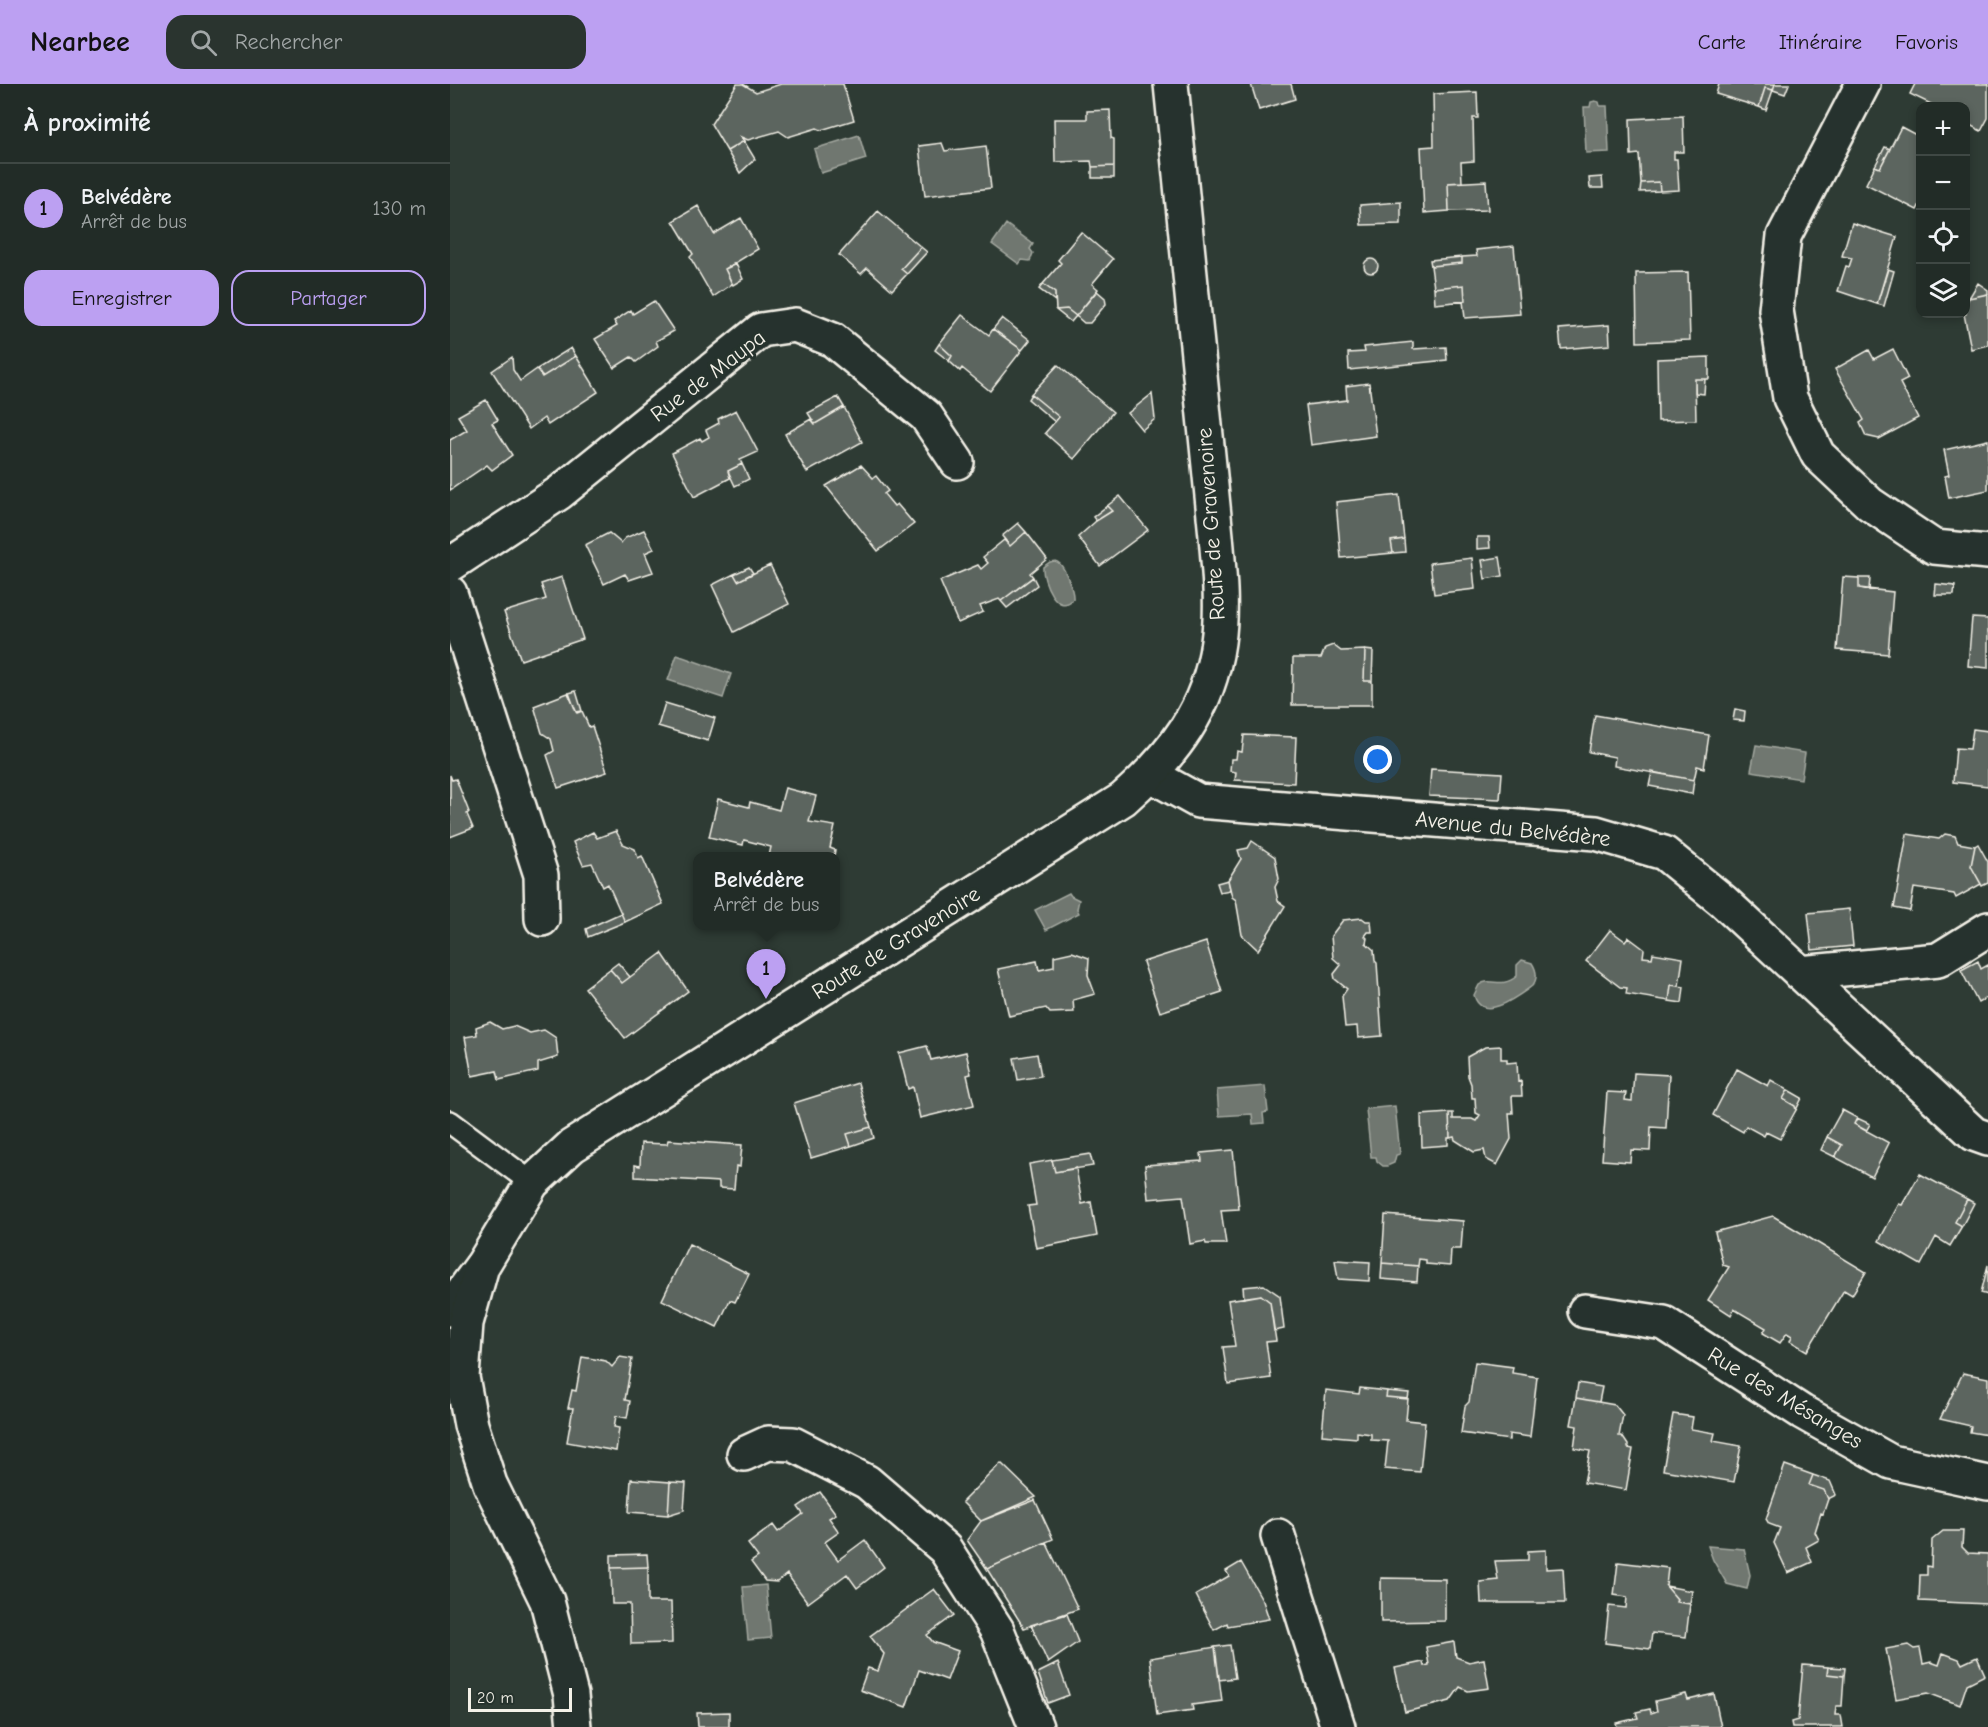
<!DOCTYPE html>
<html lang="fr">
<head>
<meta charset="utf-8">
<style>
	:root { --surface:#222c27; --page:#2a342f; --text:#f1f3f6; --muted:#a2a7a7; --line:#3f4844; --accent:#bca0f2 }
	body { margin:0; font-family:"Comic Neue",sans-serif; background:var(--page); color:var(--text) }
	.controls { position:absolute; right:18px; top:18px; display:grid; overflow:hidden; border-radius:12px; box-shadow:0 3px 9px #0003 }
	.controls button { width:54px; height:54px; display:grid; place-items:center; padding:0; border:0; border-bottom:2px solid var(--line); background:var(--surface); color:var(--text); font:30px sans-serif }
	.scale { position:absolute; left:18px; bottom:15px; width:104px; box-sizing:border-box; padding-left:6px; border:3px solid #f4f1e8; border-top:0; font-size:16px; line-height:21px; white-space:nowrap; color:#f4f1e8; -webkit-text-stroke:4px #26332d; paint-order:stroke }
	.you { position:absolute; left:928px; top:676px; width:21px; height:21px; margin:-15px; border:4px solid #fff; border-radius:50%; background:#1a73e8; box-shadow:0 0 0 9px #1a73e833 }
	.badge { display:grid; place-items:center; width:39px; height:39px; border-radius:50%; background:var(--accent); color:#111; font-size:20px; font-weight:700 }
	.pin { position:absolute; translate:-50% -50px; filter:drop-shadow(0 2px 3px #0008) }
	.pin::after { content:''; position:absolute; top:32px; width:21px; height:18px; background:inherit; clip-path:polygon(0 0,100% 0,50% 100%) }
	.popup { position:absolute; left:243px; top:768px; width:147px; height:78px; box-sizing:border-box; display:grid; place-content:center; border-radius:12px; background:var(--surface); filter:drop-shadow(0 2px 4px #0005); font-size:20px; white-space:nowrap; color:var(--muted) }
	.popup b { font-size:22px; color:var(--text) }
	.popup::after { content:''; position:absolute; left:50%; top:100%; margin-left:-12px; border:12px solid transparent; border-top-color:var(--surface) }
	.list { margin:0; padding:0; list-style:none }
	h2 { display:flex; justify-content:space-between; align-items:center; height:78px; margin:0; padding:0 24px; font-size:26px }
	h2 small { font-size:20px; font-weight:400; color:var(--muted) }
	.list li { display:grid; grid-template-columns:39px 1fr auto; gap:18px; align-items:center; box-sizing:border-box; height:90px; padding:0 24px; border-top:2px solid var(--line) }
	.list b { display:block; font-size:22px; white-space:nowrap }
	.list p { margin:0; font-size:20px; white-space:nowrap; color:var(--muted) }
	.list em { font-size:20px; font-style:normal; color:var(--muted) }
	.actions { display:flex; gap:12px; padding:18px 24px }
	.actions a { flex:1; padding:14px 0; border:2px solid var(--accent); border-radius:18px; text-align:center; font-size:21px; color:var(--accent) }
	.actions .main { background:var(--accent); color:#111 }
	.icon { flex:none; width:33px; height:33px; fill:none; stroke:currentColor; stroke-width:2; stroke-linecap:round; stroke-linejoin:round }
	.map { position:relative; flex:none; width:1538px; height:1643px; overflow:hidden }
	header { display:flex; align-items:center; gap:36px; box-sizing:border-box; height:84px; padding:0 30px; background:var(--accent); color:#111 }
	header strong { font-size:28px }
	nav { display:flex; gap:33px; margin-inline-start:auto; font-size:21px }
	.search { width:420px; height:54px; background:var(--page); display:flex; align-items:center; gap:15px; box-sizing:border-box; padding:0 21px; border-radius:18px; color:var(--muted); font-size:22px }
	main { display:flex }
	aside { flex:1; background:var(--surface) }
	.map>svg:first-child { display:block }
	.water { fill:#6f7770; stroke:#a4a8a0; stroke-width:1.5 }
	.building { fill:#5c655e; stroke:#f4f1e8; stroke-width:1.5 }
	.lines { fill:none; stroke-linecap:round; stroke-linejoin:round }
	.lane-casing { stroke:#f4f1e8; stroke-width:26 }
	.street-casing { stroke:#f4f1e8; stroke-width:38 }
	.secondary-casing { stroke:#f4f1e8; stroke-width:38 }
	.lane { stroke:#26332d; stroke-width:21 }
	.street { stroke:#26332d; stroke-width:33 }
	.secondary { stroke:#26332d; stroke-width:33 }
	.labels { text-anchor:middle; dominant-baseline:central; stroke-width:6; stroke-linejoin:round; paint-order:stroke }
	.street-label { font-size:22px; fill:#f4f1e8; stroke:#26332d }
</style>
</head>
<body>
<header>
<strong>Nearbee</strong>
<div class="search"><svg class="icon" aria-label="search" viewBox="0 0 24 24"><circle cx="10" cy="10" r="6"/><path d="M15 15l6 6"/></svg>Rechercher</div>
<nav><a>Carte</a><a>Itinéraire</a><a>Favoris</a></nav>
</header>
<main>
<aside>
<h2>À proximité<small></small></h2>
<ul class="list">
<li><span class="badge">1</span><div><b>Belvédère</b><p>Arrêt de bus</p></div><em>130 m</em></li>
</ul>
<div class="actions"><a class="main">Enregistrer</a><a>Partager</a></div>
</aside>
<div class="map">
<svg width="1538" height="1643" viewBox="0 0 1538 1643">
	<rect width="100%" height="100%" fill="#2e3b34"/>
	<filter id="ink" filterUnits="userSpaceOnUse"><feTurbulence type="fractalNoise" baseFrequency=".0167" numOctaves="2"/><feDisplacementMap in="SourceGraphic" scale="12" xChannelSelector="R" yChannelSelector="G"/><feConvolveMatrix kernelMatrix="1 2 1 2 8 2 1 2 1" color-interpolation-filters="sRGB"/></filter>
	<g filter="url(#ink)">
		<path class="water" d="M1145 17 1149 18 1150 22H1157L1159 68 1136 69 1134 23H1140L1141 18Z
			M409 51 416 75 371 89 364 65Z
			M556 140 583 160 580 165 583 169 580 177 572 176 569 180 542 160Z
			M600 478C604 477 606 476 610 480 615 485 624 507 623 515 607 533 592 496 593 483Z
			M227 571 281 590 273 614 218 596Z
			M1306 661 1355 669 1351 695 1301 687Z
			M619 809 621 812 629 816 627 825 629 829 596 846 585 826Z
			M1072 876 1082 879C1087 887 1088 895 1082 902 1068 912 1032 940 1024 911L1029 901C1042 892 1050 906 1067 892V881Z
			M815 1002 818 1028 813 1029 814 1039 803 1040 802 1030 769 1032 767 1006Z
			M945 1022 950 1070 946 1071 944 1079 937 1082H933L927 1077 926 1073H921L916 1025Z
			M1258 1462 1294 1465 1300 1491 1297 1505 1277 1500 1263 1476Z
			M316 1501 321 1554 298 1556 293 1503Z"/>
		<path class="building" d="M287 0H293L306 8 331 0H393L404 36 371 46 367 44 338 53 329 47 298 56 291 53 294 57 277 67 261 40Z
			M801 0H841L845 15 809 26Z
			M1269 0H1325L1323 6 1315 4 1309 23 1266 10Z
			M1325 0H1339L1335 10 1323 6Z
			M1465 0H1538V34L1531 47 1516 39V22H1485L1460 10Z
			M1315 4 1323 6 1316 26 1309 23Z
			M1027 8 1028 34H1023L1024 77 1011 78 1012 98 998 99 999 127 974 129 971 63 984 62 983 10Z
			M660 26 661 54 664 55V82L642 83 641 77 605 78 604 35H637V27Z
			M1233 32 1234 68H1224V75H1227L1229 106 1210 107 1209 98 1191 99 1189 70 1181 71 1180 35Z
			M1451 43 1470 53V120L1467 126 1416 100 1425 82 1430 84Z
			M294 57 305 75 290 89 277 67Z
			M492 59 495 67 536 62 541 104 475 112 469 62Z
			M1435 63 1440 65 1430 84 1425 82Z
			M664 82V94H642V83Z
			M1152 93 1153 104H1140L1139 94Z
			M1036 97 1038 126 999 127 998 99Z
			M1209 98 1210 107 1190 108 1191 99Z
			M951 118V140L911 141 910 121Z
			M248 122 264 150 291 134 308 165 275 185 282 200 263 213 240 173 243 170 223 137Z
			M428 127 471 163 451 185 457 190 442 206 417 184 411 190 389 171Z
			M1402 139 1447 153 1427 220 1388 207 1396 182 1399 183 1402 174 1392 172Z
			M631 148 663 175 642 200 648 205 626 232 617 225 606 226 605 209 593 200 611 179 608 176Z
			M1064 162 1070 230 1015 234 1013 217H1015L1014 201 984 204 981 182 1012 179V173L1027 172 1026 166Z
			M471 163 477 168 457 190 451 185Z
			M1012 173V179L981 182 980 176Z
			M914 182a7 7 0 1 1 14 0a7 7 0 1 1-14 0Z
			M286 180 293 195 283 201 275 185Z
			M1438 185 1444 187 1434 222 1427 220Z
			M1238 188 1240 256 1187 258 1186 189Z
			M1528 199 1538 206V210L1519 214Z
			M593 200 605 209V217L589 205Z
			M1014 201 1015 217 985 220 984 204Z
			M647 207 655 214 656 220 640 239H634L626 232Z
			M1538 210V261L1521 265 1514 230H1516V220L1519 214Z
			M204 217 224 247 206 257 208 262 186 278 181 273 164 284 145 255 167 242 164 237 181 226 183 230Z
			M617 225 626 232 621 238 606 226Z
			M512 231 539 251 543 245 572 266 540 307 512 284 510 287 499 277 502 272 489 260Z
			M552 234 580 256 572 266 543 245Z
			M1159 241 1160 261 1111 265 1109 245Z
			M963 258V265L996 263 997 276 899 286 898 269 915 268 914 263Z
			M489 260 502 272 499 277 485 266Z
			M121 264 126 272 92 293 87 285Z
			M1443 265 1458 295 1450 299 1468 334 1429 355 1416 352 1410 339 1414 336 1385 285 1419 266 1424 275Z
			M126 272 148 308 98 341 94 334 79 345 42 287 62 273 63 286 70 297 87 285 92 293Z
			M1259 273V295H1245L1246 336 1208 337 1207 275Z
			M608 281 663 328 624 375 595 349 609 333 581 310Z
			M1245 295H1255L1254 310 1245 309Z
			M919 299 926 352 861 361 856 321 897 316 896 302Z
			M581 310 609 333 605 338 578 315Z
			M702 310 705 335 692 346 678 329Z
			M388 313 394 323 365 340 358 329Z
			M36 316 48 336 42 339 62 371 42 386 37 381 0 406V356L17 346 8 332Z
			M394 323 412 358 357 388 335 350 361 335 365 340Z
			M286 326 308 368 290 376 292 380 278 387 280 394 244 413 222 369 250 354 252 357 259 353 256 346 269 339 268 335Z
			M1538 356V406L1499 414 1495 392 1499 391 1494 366Z
			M292 380 299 395 285 402 278 387Z
			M411 381 423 394 426 392 438 407 434 410 444 422 447 420 464 440 428 467 376 402Z
			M949 411 954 455 941 457 943 469 891 474 886 418Z
			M670 412 698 446 650 482 628 453 646 437 662 427 657 422Z
			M657 422 662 427 646 437 643 433Z
			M568 439 576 448 560 462 552 452Z
			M194 446 204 465 195 469 203 488 179 496 175 490 154 500 135 461 159 449 171 459 175 454Z
			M576 448 597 475 580 489 583 493 551 517 549 515 530 522 533 528 508 539 490 497 528 481 531 485 538 479 533 473 554 456 560 462Z
			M1027 453H1039L1040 464 1027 465Z
			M954 455 955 468 943 469 941 457Z
			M1050 473 1053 492 1035 495 1032 476Z
			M1022 474 1025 505 984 510 980 479Z
			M320 481 339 520 284 548 262 501 284 490 288 497Z
			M299 483 303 489 288 497 284 490Z
			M112 493 133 555 71 576 54 528 96 515 91 500Z
			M583 493 587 501 557 524 551 517Z
			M1393 493 1409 494V504L1443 508 1438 570 1387 566Z
			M1409 494H1420L1419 506 1409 504Z
			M1486 500 1505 502 1504 511H1485Z
			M1522 534 1538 535V584L1518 582Z
			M883 561 891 567 915 566 914 597H922V621H842L843 574H871L875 564Z
			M915 566 923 567 922 597H914Z
			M126 607 132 627 126 628 119 609Z
			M118 609 127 629 132 627 139 643 142 642 157 688 108 704 97 671 104 667 101 655 92 649 84 622Z
			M215 619 265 634 258 657 208 642Z
			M1285 625 1295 627 1294 637 1283 636Z
			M1145 631 1259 651 1254 684 1247 682 1244 696 1164 682 1165 673 1139 668Z
			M1523 645 1538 647V702L1503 698 1506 664 1520 665Z
			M794 651 846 653 844 699 785 696 786 688 780 687 781 675H786L787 667 792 668Z
			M981 685 1052 689 1050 715 979 712Z
			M1202 688 1244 696 1242 710 1199 702Z
			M0 691 2 696 6 695 19 728 17 730 23 744 0 753Z
			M335 704 366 712 359 738 385 742 380 764 385 766 384 772H319L321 763 294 756 293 761 259 753 268 715 299 723 300 718 329 726Z
			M166 747 173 760 185 765 188 774 192 772 213 820 175 838 158 800 153 803 142 779 133 781 123 758 143 748 147 754Z
			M1457 750 1489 755 1495 750 1505 752 1508 759 1525 762 1521 782 1531 800 1506 814 1504 810 1464 804 1460 827 1444 824Z
			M802 757 825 773 829 795 825 803 828 817 835 822 808 866 792 851 786 816 782 813 778 796 791 775 788 766 798 764Z
			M1528 760 1538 778V799L1532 802 1521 782 1525 762Z
			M778 796 780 806 770 808 767 799Z
			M1399 825 1403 862 1362 866 1358 829Z
			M171 829 175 838 138 853 136 845Z
			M912 834 916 837H921L922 848H918L915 852 917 854 916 859 924 866 925 877 927 879 932 952 908 954 907 942 895 943 892 912 897 905 885 895 884 890 891 881 883 874 881 852 893 836Z
			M1160 846 1175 857 1178 853 1194 865 1193 873 1202 874 1203 869 1233 874 1229 902 1221 901 1219 917 1176 910 1177 904 1170 903 1136 877Z
			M756 858 772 908 710 928 693 878Z
			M622 868 639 874 638 891 645 910 623 916 624 928 600 929 596 924 559 932 548 885 587 877 589 886 604 883V872Z
			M212 869 238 907 175 954 135 904 160 885 172 899Z
			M1528 877 1531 885 1538 881V913L1528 919 1511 886Z
			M168 879 180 893 172 899 160 885Z
			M1221 901 1234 903 1232 919 1219 917Z
			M40 938 52 945 64 942 80 949 94 946 106 954 108 973 88 979V987L49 996 47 987 22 992 15 953 27 951 26 943Z
			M477 962 481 976 516 968 521 990 517 991 524 1021 470 1034 463 1003 458 1005 449 969Z
			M1051 962V975H1057V979L1067 978 1068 998 1071 997 1072 1012H1062L1063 1029H1059L1061 1055 1047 1081 1036 1075 1034 1066 1024 1068 1005 1056 1004 1053 1000 1054 999 1029H1003V1035H1022L1026 1037 1030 1031 1026 1029 1025 1014H1022L1021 1000 1018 992 1017 973 1035 963Z
			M587 970 591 992 568 996 564 974Z
			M1287 985 1318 1002 1321 996 1338 1006 1333 1015 1345 1022 1346 1026 1330 1055 1316 1048 1314 1052 1296 1042 1293 1048 1263 1031Z
			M1184 989 1219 991 1216 1044 1201 1043 1200 1067 1181 1066 1180 1078 1152 1076 1157 1008 1176 1009 1175 1016 1182 1017Z
			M408 999 421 1043 397 1050 401 1062 361 1074 344 1019Z
			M1338 1006 1352 1014 1346 1026 1345 1022 1333 1015Z
			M1392 1026 1407 1034 1404 1040 1439 1059 1422 1093 1385 1073 1392 1061 1377 1053Z
			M999 1029 1000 1054H998V1061L972 1063 971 1031Z
			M1407 1034 1420 1040 1416 1047 1404 1040Z
			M421 1043 424 1054 401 1062 397 1050Z
			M1377 1053 1392 1061 1385 1073 1371 1066Z
			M218 1056 292 1061 290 1083 286 1082 284 1105 269 1104V1098L185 1093V1081L190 1082 191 1059 217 1060Z
			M783 1066 789 1125 771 1126 776 1160H756L755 1157 740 1160 733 1112 698 1115 695 1081 752 1077 751 1069Z
			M640 1070 643 1082 605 1088 602 1076Z
			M602 1076 605 1088 626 1084 632 1120 641 1118 647 1152 586 1164 578 1122 586 1121 579 1080Z
			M1470 1090 1517 1115 1505 1138 1512 1142 1500 1162 1486 1153 1471 1181 1429 1157 1449 1120 1452 1121Z
			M1517 1115 1524 1119 1512 1142 1505 1138Z
			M935 1131 1013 1137 1011 1165H1001L1000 1182 976 1180V1176L969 1175 968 1182 932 1179Z
			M1323 1132 1416 1188 1402 1211 1394 1206 1357 1267 1340 1257 1342 1252 1337 1249 1330 1259 1313 1249 1316 1244 1284 1225 1281 1231 1258 1216 1279 1183 1273 1181 1265 1148Z
			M239 1160 299 1190 285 1218 280 1216 267 1243 212 1216Z
			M885 1176 920 1178 919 1197 888 1195Z
			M932 1179 968 1182 967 1198 931 1195Z
			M1538 1181V1211L1531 1209Z
			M814 1201 830 1212 834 1245 824 1247 820 1218 811 1211 794 1214 793 1203Z
			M811 1211 820 1218 826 1257 816 1258 821 1294 778 1300 773 1263 785 1262 778 1216Z
			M132 1273 156 1277 162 1283 170 1273 182 1275 175 1316 180 1317 177 1334 166 1332 164 1343 169 1344 166 1367 117 1358 123 1324H118L122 1306 126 1307Z
			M1025 1278 1063 1283 1062 1289 1087 1293 1080 1353 1059 1350V1356L1011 1349 1015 1322 1019 1318Z
			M1513 1289 1538 1294V1351L1520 1348 1521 1342 1490 1335Z
			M1128 1299 1152 1303 1149 1318 1126 1314Z
			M910 1304 937 1307 936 1313 958 1315 956 1336 975 1338 970 1388 935 1385 938 1357 921 1356V1350L907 1348V1354L872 1351 876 1306 909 1310Z
			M937 1307 959 1309 958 1315 936 1313Z
			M1126 1314 1165 1321 1173 1331 1169 1352H1172L1178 1361V1364L1183 1365 1176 1406 1134 1399 1140 1367 1124 1364 1127 1342 1121 1341Z
			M1223 1330 1243 1333 1241 1345 1265 1349 1263 1357 1291 1362 1284 1398 1213 1386Z
			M551 1379 586 1413 531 1437 512 1418Z
			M1335 1381 1363 1391 1359 1401 1374 1406 1378 1415 1373 1430 1371 1429 1365 1448 1369 1456 1356 1463 1362 1478 1338 1489 1324 1459 1330 1444 1319 1440 1316 1435Z
			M1363 1391 1380 1397 1386 1411 1378 1415 1374 1406 1359 1401Z
			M181 1395 220 1398 218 1431 179 1428Z
			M220 1398 236 1399 234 1426 218 1431Z
			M370 1408 386 1430 379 1434 389 1448 375 1458 388 1476 415 1456 434 1483 407 1504 397 1490 358 1519 337 1490 327 1498 315 1497 301 1478 308 1473 298 1460 323 1441 328 1448 353 1430 348 1423Z
			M585 1416 603 1455 537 1485 517 1456 531 1437Z
			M1493 1447H1513L1512 1463 1518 1469 1538 1470V1520L1469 1517 1470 1491H1477V1482L1481 1483 1482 1456Z
			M596 1458 628 1525 574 1544 537 1485Z
			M1096 1466V1485L1113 1484 1115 1519H1031L1030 1498 1048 1496 1045 1477 1078 1476V1467Z
			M197 1470 198 1483 161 1484V1471Z
			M791 1478 813 1517 819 1535 778 1542 777 1539 764 1546 746 1511 779 1492 776 1487Z
			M1168 1478 1218 1484 1216 1502 1227 1515 1226 1518 1240 1520 1236 1553 1202 1549 1200 1565 1155 1559 1159 1522 1176 1524 1177 1513 1164 1511Z
			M198 1483V1518H221L222 1559 181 1560 180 1520H162L161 1484Z
			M931 1494 995 1495V1537L931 1538Z
			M1216 1502 1242 1507 1240 1520 1226 1518 1227 1515Z
			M484 1505 504 1531 477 1551 483 1558 508 1567 497 1596 469 1586 456 1623 410 1606 418 1584 428 1587 434 1570 420 1552Z
			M617 1530 628 1558 598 1579 581 1541Z
			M1004 1558 1006 1573 1019 1578 1034 1575 1039 1604 1018 1607 1010 1603 1000 1617 955 1628 945 1584 973 1578 974 1582 979 1581 976 1563Z
			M780 1561 785 1594 769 1596 765 1563Z
			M1458 1561 1464 1565 1470 1564 1473 1580 1481 1578 1489 1581 1493 1569 1509 1575 1512 1580 1527 1573 1535 1591 1517 1600 1510 1621 1478 1609 1446 1615 1436 1565Z
			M765 1563 772 1617 742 1621 743 1626 707 1631 700 1574Z
			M608 1579 619 1611 598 1619 588 1589Z
			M1353 1581 1378 1583 1377 1590 1394 1592 1392 1622H1386L1385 1631H1391L1393 1643H1342L1341 1638 1348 1636Z
			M1378 1583 1395 1584 1394 1592 1377 1590Z
			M1236 1610 1238 1616 1264 1610 1271 1643H1167L1166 1639 1188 1634 1186 1628 1200 1625 1201 1629 1207 1627 1205 1617Z
			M279 1628V1643H248L247 1629Z"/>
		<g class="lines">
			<g class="lane-casing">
				<path id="lane" d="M0 1038 82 1099"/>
			</g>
			<g class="street-casing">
				<path id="street" d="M1413 0 1334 152 1326 226 1340 314 1368 371 1420 420 1484 463 1538 468
					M0 481 109 409 311 246 345 241 383 256 476 332 507 378
					M0 509 91 791 92 835
					M701 691 748 717 1146 749 1214 769 1273 817 1524 1050 1538 1055
					M1350 889 1488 876 1538 845
					M0 1225 31 1183
					M1135 1227 1214 1239 1352 1328 1441 1378 1538 1399
					M294 1370 318 1359 343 1360 417 1398 495 1465 547 1546 586 1643
					M828 1452 888 1643"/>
			</g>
			<g class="secondary-casing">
				<path id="secondary" d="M124 1643 121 1611 97 1517 40 1400 21 1341 12 1293 16 1239 32 1182 82 1099 122 1062 673 715C723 671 759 625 768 558 773 523 769 487 766 452L721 0"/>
			</g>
			<use href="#lane" class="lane"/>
			<use href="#street" class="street"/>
			<use href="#secondary" class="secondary"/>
		</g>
	</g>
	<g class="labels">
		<g class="street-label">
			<text transform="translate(258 292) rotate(-37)">Rue de Maupa</text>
			<text transform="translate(761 440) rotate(-94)">Route de Gravenoire</text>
			<text transform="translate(1063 745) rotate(6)">Avenue du Belvédère</text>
			<text transform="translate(446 859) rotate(-32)">Route de Gravenoire</text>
			<text transform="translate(1335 1314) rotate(31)">Rue des Mésanges</text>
		</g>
	</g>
</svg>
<div class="controls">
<button>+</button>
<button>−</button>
<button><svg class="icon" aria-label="locate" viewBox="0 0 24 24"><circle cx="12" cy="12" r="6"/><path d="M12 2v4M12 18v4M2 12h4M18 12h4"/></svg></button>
<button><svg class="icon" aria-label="layers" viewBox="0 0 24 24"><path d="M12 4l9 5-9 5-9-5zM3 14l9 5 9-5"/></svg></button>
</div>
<div class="scale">20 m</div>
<div class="you"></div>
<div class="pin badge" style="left:316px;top:915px">1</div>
<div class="popup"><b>Belvédère</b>Arrêt de bus</div>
</div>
</main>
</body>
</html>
